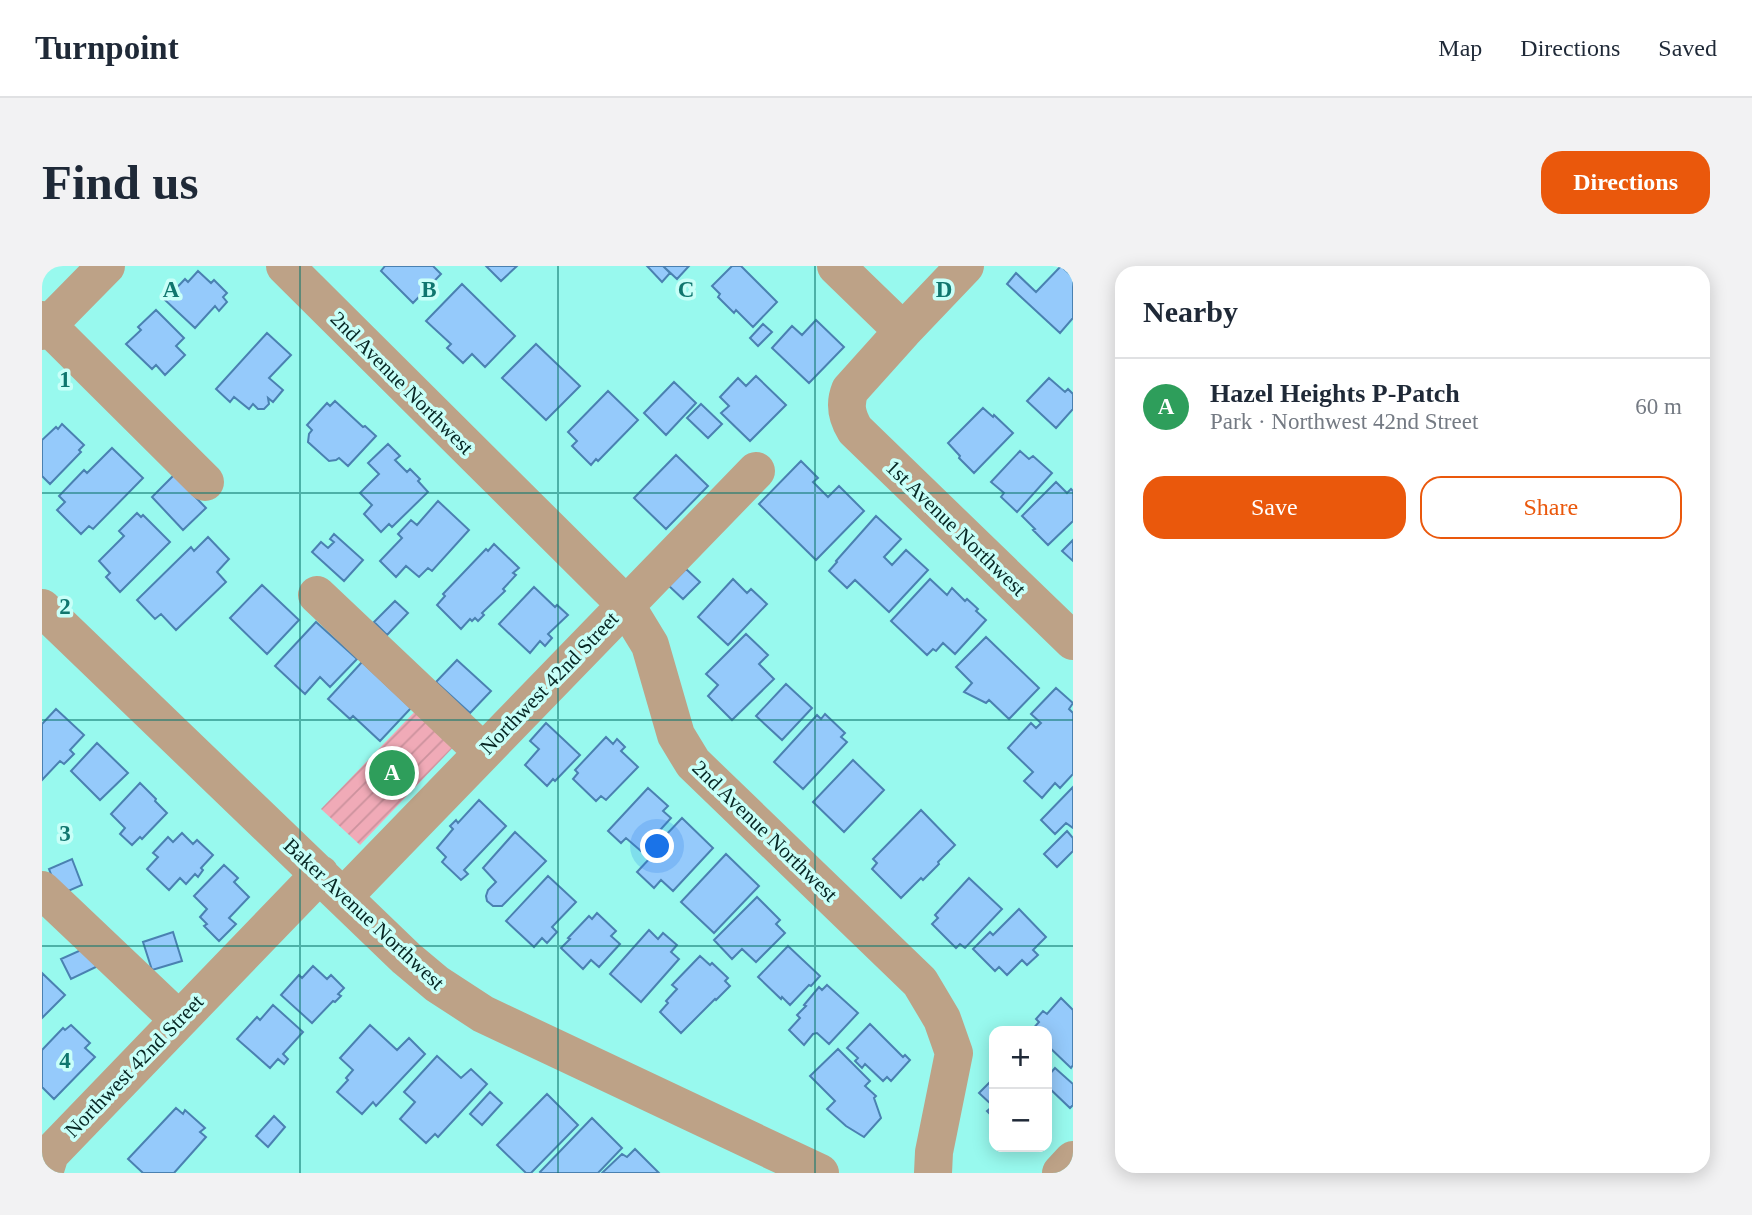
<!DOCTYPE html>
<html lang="en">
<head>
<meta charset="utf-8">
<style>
	:root { --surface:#fff; --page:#f2f2f3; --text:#1f2937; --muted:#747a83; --line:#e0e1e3; --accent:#ea580c }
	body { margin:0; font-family:Georgia,serif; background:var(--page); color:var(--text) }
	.controls { position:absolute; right:21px; bottom:21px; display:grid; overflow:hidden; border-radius:14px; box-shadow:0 4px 18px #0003 }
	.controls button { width:63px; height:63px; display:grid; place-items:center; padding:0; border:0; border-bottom:2px solid var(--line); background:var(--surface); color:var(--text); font:35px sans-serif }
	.you { position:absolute; left:616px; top:581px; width:24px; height:24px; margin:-18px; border:5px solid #fff; border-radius:50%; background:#1a73e8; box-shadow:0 0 0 10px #1a73e833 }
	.badge { display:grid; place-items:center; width:46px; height:46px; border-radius:50%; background:var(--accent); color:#fff; font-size:23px; font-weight:700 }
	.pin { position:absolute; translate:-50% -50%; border:4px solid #fff; box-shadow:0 2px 7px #0006 }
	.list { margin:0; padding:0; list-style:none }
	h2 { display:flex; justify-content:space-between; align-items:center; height:91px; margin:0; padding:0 28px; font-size:30px }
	h2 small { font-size:23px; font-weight:400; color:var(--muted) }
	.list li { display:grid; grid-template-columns:46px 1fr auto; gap:21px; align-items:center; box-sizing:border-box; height:98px; padding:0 28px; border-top:2px solid var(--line) }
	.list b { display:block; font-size:26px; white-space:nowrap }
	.list p { margin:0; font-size:23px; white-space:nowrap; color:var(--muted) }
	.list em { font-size:23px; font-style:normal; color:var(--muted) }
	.actions { display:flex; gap:14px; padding:21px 28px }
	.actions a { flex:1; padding:16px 0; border:2px solid var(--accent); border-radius:21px; text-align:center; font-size:24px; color:var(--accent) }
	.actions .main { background:var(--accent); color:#fff }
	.map { position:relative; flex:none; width:1031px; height:907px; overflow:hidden; border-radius:21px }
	header { display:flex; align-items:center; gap:42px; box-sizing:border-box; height:98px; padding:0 35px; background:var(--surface); border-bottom:2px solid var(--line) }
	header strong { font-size:33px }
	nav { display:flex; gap:38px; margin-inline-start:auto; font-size:24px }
	.intro { display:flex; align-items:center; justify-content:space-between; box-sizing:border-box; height:168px; padding:0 42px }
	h1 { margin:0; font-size:49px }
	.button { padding:18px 32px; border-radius:21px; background:var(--accent); color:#fff; font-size:24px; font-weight:700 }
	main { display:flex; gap:42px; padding:0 42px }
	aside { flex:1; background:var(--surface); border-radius:21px; box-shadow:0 4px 18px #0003 }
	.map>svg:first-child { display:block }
	.garden { fill:url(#garden-furrows) }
	.building { fill:#95cafb; stroke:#4a81b1; stroke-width:2 }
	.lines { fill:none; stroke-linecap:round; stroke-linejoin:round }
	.minor { stroke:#bda287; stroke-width:38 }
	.grid { fill:none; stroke:#0f766e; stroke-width:2; stroke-opacity:0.55 }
	.labels { text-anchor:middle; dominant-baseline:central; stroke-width:7; stroke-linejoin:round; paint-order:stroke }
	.street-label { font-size:21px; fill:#062724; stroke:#c8fff8 }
	.grid-label { font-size:23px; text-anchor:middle; font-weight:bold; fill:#0f766e; stroke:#c8fff8; stroke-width:7; stroke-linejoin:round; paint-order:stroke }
</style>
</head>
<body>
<header>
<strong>Turnpoint</strong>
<nav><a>Map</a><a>Directions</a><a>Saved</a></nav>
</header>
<div class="intro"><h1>Find us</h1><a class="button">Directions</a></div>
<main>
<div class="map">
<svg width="1031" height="907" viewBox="0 0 1031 907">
	<defs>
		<pattern id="garden-furrows" width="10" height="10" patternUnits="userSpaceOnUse" patternTransform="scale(1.75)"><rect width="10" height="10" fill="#f0aab7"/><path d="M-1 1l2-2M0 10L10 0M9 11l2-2" fill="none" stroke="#cc929d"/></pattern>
	</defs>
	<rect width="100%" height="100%" fill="#98f9ee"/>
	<path class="garden" d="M383 435 421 471 318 579 279 543Z"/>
	<path class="building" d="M343 0H391L399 8 371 37 339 5Z
		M444 0H475L459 15Z
		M605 0H621L628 7 620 16Z
		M621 0H647L635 13Z
		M690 0H699L735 36 711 61 694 44 692 47 676 31 678 28 670 20Z
		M1019 0 1031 11V52L1018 67 965 18 974 7 994 26Z
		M156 5 169 17 172 14 185 27 181 31 185 36 177 45 173 40 153 62 123 34 143 13 146 16Z
		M420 18 473 70 443 101 430 88 421 97 405 82 409 78 384 55Z
		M114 44 142 72 134 80 143 89 123 109 114 99 110 103 84 78 99 64 96 61Z
		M774 54 802 81 767 117 730 82 750 60 760 69Z
		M721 58 730 66 716 80 708 72Z
		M225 67 249 89 227 112 241 124 231 136 226 132 227 138 222 143H216L211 138 207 143 192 131 188 136 174 123Z
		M494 78 538 120 504 154 460 112Z
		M714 110 744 139 708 175 679 147 687 140 678 131 696 112 704 120Z
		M1007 112 1023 126 1026 123 1031 128V143L1014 162 985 135Z
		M632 116 654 137 624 169 602 147Z
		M566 125 596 154 556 195 554 193 549 199 530 180 535 175 526 166Z
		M293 135 321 161 323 160 334 170 306 200 297 192 294 194 287 195 266 176 267 168 270 164 265 159 285 137 288 140Z
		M659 138 680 158 666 172 645 152Z
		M941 142 951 151 952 149 971 167 932 207 917 192 918 190 906 177Z
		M20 158 42 179 37 184 39 186 8 218 0 210V174L14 161 16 163Z
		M346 178 358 190 353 194 365 206 368 203 378 213 376 215 386 226 350 261 347 258 339 266 322 248 330 239 318 227 337 208 326 197Z
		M70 182 101 212 51 263 47 260 39 268 15 244 23 236 17 230 42 204 45 207Z
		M978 185 987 193 991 190 1010 207 975 246 959 231 962 227 949 216Z
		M634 189 666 220 624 263 592 232Z
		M759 195 776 212 771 216 786 231 797 220 822 245 774 294 717 238Z
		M132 209 164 242 141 264 110 231Z
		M1014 216 1025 227 1029 223 1031 225V255L1006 279 991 264 993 263 980 250Z
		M396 235 427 264 390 305 386 302 377 311 364 300 354 311 338 295 360 272 356 268 369 254 375 259Z
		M95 247 99 251 101 249 128 276 78 326 64 311 68 307 57 295 82 270 77 265Z
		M834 250 859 273 842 291 850 299 864 284 886 304 847 346 813 314 805 322 787 305 795 296 794 295Z
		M292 268 321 294 302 315 270 286 279 276 286 282 292 276 288 273Z
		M166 271 187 293 175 306 184 316 134 364 119 348 113 353 95 334 149 281 152 285Z
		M1031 274V295L1020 285Z
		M452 278 477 302 471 307 474 309 461 323 463 325 440 347 442 349 436 355 433 352 430 355 428 353 419 363 395 339 403 330 401 328 444 283 446 285Z
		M644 303 658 316 641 333 627 320Z
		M691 313 705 327 709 323 725 338 686 379 656 351Z
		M888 313 905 329 910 322 923 335 925 333 936 343 934 345 944 354 913 388 901 377 894 385 891 383 885 389 849 355Z
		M220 319 257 354 225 388 188 352Z
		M492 321 513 341 515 339 526 349 506 368 510 372 503 380 498 375 488 387 457 358Z
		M353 335 366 347 345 369 332 356Z
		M274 356 315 393 288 421 278 411 263 428 233 400Z
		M704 368 726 389 717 398 732 413 690 454 666 430 676 419 664 408Z
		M944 371 997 422 967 453 947 434 944 437 922 426 930 417 914 401Z
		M415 394 449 425 428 447 394 416Z
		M320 396 369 442 338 475 311 450 308 453 286 433Z
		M744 418 770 442 740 474 714 450Z
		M1014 422 1031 437 1027 443 1031 447V508L1018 522 1013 517 1000 532 982 515 991 506 966 482 989 457 994 462 999 457 989 448Z
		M14 443 42 469 28 484 32 488 22 498 18 495 0 514V458Z
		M783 448 803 467 799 471 805 476 761 523 732 496 775 449 779 453Z
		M504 457 538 489 513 515 511 513 505 520 483 499 497 483 488 475Z
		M564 471 571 478 575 473 583 481 579 485 596 501 564 534 559 530 554 535 531 513 536 507 533 504Z
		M55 477 86 507 58 534 29 505Z
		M811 494 842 524 802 566 771 536Z
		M98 517 114 533 113 535 125 547 100 573 98 571 90 579 78 568 83 562 69 548Z
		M1031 521V562L1024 557 1013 568 999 554Z
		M606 522 626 540 621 545 629 552 599 585 584 572 579 577 566 565Z
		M437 534 464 560 422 604 426 608 419 614 400 596 404 591 395 582 411 563 408 560 414 554 416 557Z
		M879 544 913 579 896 596 897 598 881 614 879 612 859 632 830 603 835 597 831 593Z
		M640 552 671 582 631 625 619 614 612 622 595 606 609 591 606 588Z
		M1025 565 1031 572V585L1015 601 1002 588Z
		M473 566 504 595 460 640H451L445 635 444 630 446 624 454 616 441 602Z
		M140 567 151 578 155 574 171 589 159 602 161 604 156 611 153 608 144 618 138 612 127 624 105 603 116 591 111 587 126 571 131 576Z
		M684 588 717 620 672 667 639 636Z
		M30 593 40 619 17 629 7 603Z
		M182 599 196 612 192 616 207 631 187 652 194 658 177 675 162 660 165 658 158 651 165 643 152 630Z
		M506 610 534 636 510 661 515 666 505 677 500 672 492 681 464 655Z
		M927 612 960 643 923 682 918 678 914 682 890 658 896 652 893 649Z
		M715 631 738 654 734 658 743 667 714 696 700 683 690 693 672 674Z
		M977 643 1004 671 991 684 996 689 985 699 980 694 965 709 957 701 953 705 931 683 948 666 951 669Z
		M555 647 574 665 569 670 578 678 557 701 549 694 541 703 519 682 528 673 526 672 547 650 550 653Z
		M607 664 616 673 621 667 635 679 629 686 637 693 599 736 568 708Z
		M131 666 140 695 110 704 101 676Z
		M48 680 58 699 29 713 19 693Z
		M746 680 778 710 769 720 767 719 748 739 740 731 739 733 716 711Z
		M658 690 668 699 670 697 686 712 683 715 688 720 674 734 673 733 639 767 618 746 626 737 624 735 635 723 630 719Z
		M271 700 285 713 289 709 302 722 296 728 299 730 293 736 291 735 270 757 239 729 257 709 260 712Z
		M0 707 23 729 0 752Z
		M785 719 816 747 787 778 775 767 771 768 762 779 747 764 758 752 755 749 764 740 762 739 777 721 780 724Z
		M1019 732 1031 744V799L1029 802 1005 779V765H989L997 756 994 753 1001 745 1005 748Z
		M231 739 261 766 241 788 246 793 242 798 236 793 228 802 195 773 215 751 218 754Z
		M828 758 861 791 863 789 868 794 849 815 845 811 841 815 823 798 820 802 813 795 816 792 805 782Z
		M29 759 48 777 43 782 53 791 12 833 0 821V784L21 762 23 764Z
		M328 759 355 784 367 772 383 788 334 840 331 836 320 848 295 826 306 814 304 812 311 804 298 792Z
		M796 783 828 815 823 820 834 830 832 832 839 852 822 871 804 860 785 843 793 835 768 810Z
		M395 790 419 812 429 803 445 818 396 871 393 868 384 877 358 853 373 836 362 826Z
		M1013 802 1031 818V839L1028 842 1005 820V811Z
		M952 812V852L945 845 951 840 937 827Z
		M448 826 460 837 440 859 428 848Z
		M505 828 536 859 489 907H484L455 879Z
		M134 842 141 848 143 844 163 862 158 866 164 871 132 907H101L86 893Z
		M232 850 243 861 226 881 214 870Z
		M550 852 580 882 556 907H499L498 906Z
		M593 883 617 907H560L580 888 585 891Z"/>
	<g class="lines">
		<path class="minor" d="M243 0 583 338 608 379 634 469 651 497 878 716 900 753 912 787 892 886 891 907
			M794 0 861 65
			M923 0 861 65 808 124C802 139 805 151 813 164L1031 375
			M0 54 163 216
			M0 65 64 0
			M275 329 441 486
			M0 342 364 692 395 718 441 748 778 907
			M0 624 136 753
			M301 631 714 205
			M2 907 8 888 278 608
			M1019 907 1031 894"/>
	</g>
	<path class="grid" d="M258 0V907M516 0V907M773 0V907M0 227H1031M0 454H1031M0 680H1031"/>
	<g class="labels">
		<g class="street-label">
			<text transform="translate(360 117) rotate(45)">2nd Avenue Northwest</text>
			<text transform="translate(914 262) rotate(44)">1st Avenue Northwest</text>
			<text transform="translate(507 417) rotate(-46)">Northwest 42nd Street</text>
			<text transform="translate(723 565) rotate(44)">2nd Avenue Northwest</text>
			<text transform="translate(322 648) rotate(43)">Baker Avenue Northwest</text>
			<text transform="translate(92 800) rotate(-46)">Northwest 42nd Street</text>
		</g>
	</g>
	<g class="grid-label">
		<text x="129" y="31">A</text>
		<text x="387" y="31">B</text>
		<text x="644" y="31">C</text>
		<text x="902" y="31">D</text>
		<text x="23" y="121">1</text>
		<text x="23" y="348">2</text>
		<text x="23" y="575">3</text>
		<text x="23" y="802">4</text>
	</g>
</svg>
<div class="controls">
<button>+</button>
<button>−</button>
</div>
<div class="you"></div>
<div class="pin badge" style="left:350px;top:507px;background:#2e9e5b">A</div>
</div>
<aside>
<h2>Nearby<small></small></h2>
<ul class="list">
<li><span class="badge" style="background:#2e9e5b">A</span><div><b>Hazel Heights P-Patch</b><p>Park · Northwest 42nd Street</p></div><em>60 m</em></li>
</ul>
<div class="actions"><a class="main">Save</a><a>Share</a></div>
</aside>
</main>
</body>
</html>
